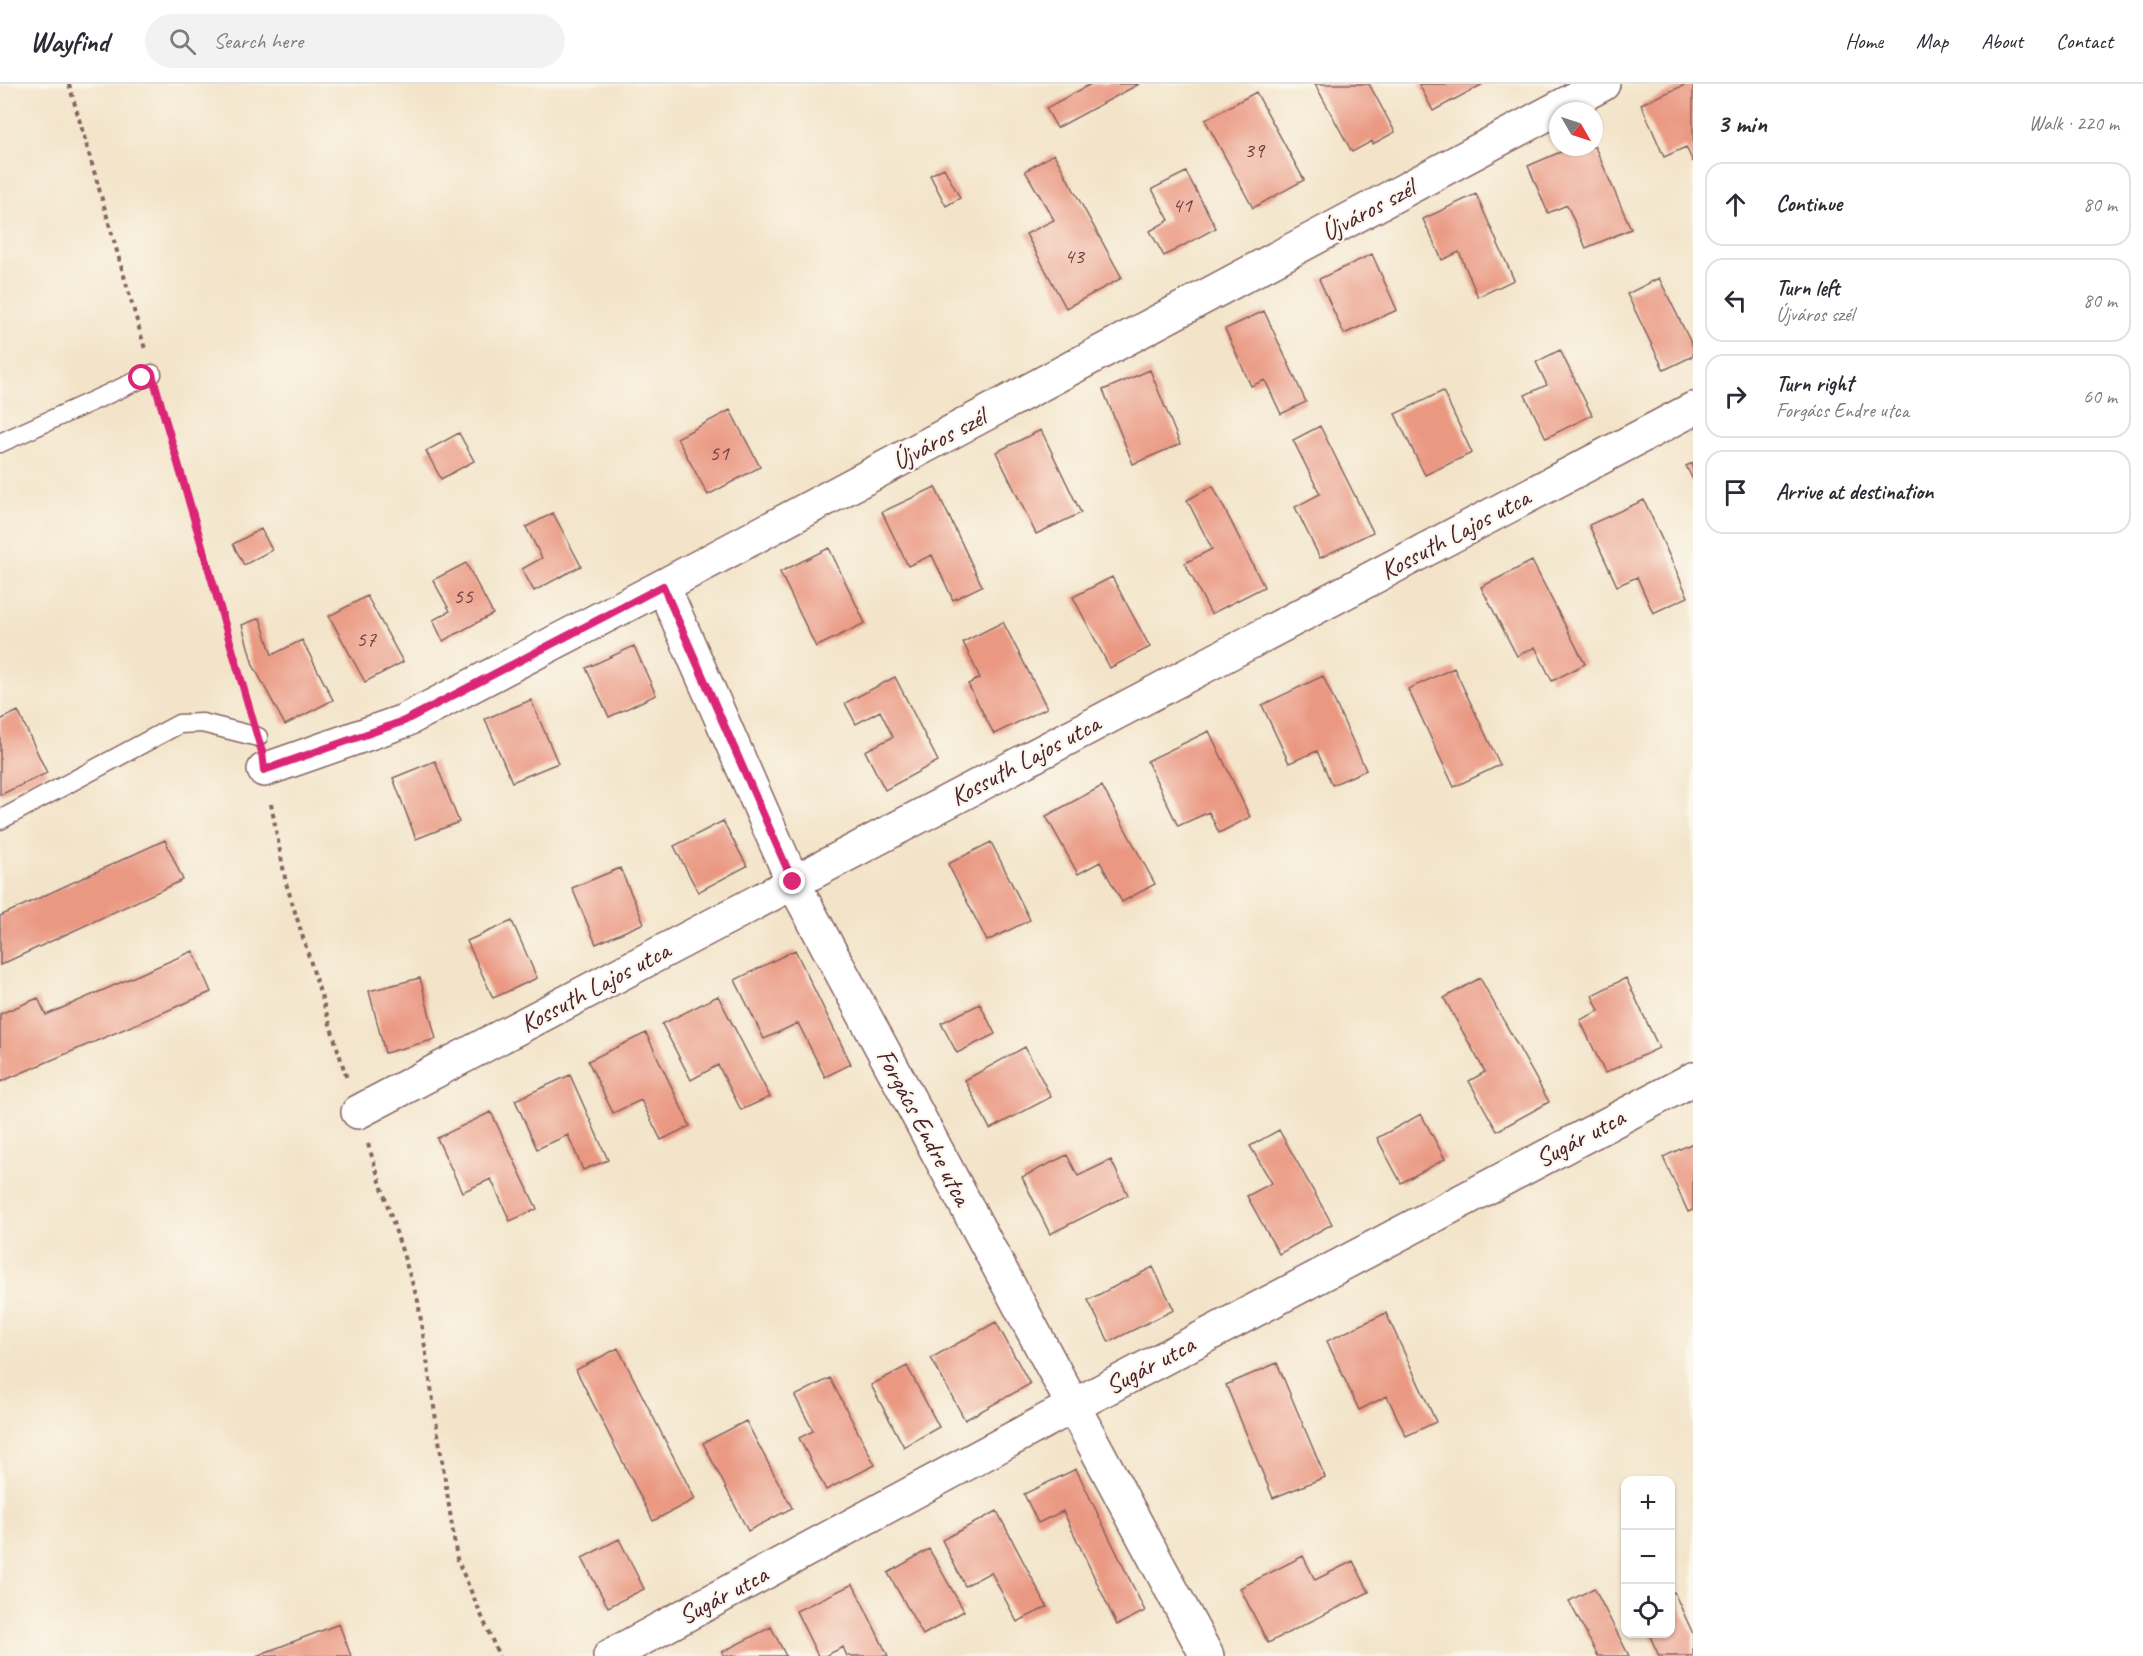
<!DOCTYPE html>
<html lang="en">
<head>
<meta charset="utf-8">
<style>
	:root { --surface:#fff; --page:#f2f2f3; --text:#2b2b33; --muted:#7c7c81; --line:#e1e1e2 }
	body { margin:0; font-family:Caveat,sans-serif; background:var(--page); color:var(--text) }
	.controls { position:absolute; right:18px; bottom:18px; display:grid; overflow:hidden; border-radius:12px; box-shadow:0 2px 4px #0004 }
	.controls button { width:54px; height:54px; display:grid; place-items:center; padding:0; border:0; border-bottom:2px solid var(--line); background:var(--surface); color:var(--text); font:30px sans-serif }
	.compass { position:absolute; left:1549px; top:18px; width:54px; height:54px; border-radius:50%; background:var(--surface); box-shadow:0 2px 4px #0004; rotate:129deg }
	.stop { position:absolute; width:18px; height:18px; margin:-14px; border:4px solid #db2777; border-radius:50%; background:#fff }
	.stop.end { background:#db2777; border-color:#fff; box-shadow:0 2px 6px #0008 }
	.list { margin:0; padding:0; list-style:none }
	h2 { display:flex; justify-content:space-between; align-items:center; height:78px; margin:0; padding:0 24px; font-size:26px }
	h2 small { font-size:20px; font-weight:400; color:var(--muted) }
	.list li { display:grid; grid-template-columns:39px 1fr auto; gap:18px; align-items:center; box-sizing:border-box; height:84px; margin:0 12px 12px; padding:0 12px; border:2px solid var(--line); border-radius:18px }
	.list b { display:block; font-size:22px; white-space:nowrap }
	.list p { margin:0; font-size:20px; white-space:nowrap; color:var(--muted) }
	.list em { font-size:20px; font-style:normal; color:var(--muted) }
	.icon { flex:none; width:33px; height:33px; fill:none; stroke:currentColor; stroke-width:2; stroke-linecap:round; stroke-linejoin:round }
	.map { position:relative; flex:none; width:1693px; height:1572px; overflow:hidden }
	header { display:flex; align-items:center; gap:36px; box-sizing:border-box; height:84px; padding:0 30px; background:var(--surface); border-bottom:2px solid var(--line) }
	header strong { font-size:28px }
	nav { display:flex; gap:33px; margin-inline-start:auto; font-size:21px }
	.search { width:420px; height:54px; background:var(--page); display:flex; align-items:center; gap:15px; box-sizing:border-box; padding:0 21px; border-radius:33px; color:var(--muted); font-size:22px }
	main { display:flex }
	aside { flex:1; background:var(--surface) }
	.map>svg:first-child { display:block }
	.building { fill:#ea9882 }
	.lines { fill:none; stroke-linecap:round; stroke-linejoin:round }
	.lane-casing { stroke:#856462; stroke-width:21 }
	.street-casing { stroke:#856462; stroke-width:36 }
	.path { stroke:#856462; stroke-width:4; stroke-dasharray:4.5 4.5; stroke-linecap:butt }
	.lane { stroke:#fff; stroke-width:18 }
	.street { stroke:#fff; stroke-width:33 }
	.route { stroke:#db2777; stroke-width:8 }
	.labels { text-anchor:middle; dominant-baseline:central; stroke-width:4.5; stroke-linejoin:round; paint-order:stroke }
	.number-label { font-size:22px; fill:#723d41 }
	.street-label { font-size:26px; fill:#4a1f2b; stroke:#fbf7ec }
</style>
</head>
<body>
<header>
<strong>Wayfind</strong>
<div class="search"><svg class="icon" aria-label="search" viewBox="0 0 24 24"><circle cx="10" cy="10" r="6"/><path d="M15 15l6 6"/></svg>Search here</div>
<nav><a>Home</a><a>Map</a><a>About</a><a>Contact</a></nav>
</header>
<main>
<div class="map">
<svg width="1693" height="1572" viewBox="0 0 1693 1572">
	<rect width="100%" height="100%" fill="#fbf7ec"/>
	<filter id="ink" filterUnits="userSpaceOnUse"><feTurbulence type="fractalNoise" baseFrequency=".0167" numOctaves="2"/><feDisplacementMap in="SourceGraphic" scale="12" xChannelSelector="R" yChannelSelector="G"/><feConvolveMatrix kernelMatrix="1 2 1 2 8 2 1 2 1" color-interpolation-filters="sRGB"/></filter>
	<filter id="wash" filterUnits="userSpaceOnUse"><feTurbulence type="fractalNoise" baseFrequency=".008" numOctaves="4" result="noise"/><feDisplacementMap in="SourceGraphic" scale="24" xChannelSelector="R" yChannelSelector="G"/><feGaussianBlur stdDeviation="1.35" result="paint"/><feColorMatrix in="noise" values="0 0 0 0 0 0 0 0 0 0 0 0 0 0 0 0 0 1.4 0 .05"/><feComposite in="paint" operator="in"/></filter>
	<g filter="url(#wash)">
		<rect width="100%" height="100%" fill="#f3e4c9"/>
		<g id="blocks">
			<path class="building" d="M1091 0H1139L1057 44 1046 24Z
				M1315 0H1369L1395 48 1373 60 1372 57 1352 68Z
				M1419 0H1483L1433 27Z
				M1687 0H1693V78L1686 63 1664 73 1641 20Z
				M1256 8 1304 96 1253 124 1205 36Z
				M1572 63H1595L1631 145 1586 164 1567 121 1548 129 1528 82Z
				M1054 70 1122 194 1066 224 1026 150 1054 136 1025 87Z
				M944 84 960 114 946 122 930 91Z
				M1186 88 1216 144 1164 172 1150 147 1169 136 1152 105Z
				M1476 110 1514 196 1478 213 1459 168 1442 176 1423 135Z
				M1372 170 1397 226 1344 250 1319 195Z
				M1659 194 1693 263V272L1664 286 1627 210Z
				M1264 227 1306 318 1281 330 1265 296 1251 302 1225 245Z
				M1560 266 1592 331 1546 354 1525 311 1547 301 1536 278Z
				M1150 286 1180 360 1133 380 1103 306Z
				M1443 307 1472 369 1425 391 1395 330Z
				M730 326 760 383 708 411 677 354Z
				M1320 342 1373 448 1320 474 1295 423 1320 410 1293 356Z
				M1041 346 1081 429 1036 450 996 368Z
				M459 349 474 377 441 395 426 367Z
				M1693 379V396L1686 382Z
				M1213 402 1264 503 1211 530 1185 479 1212 465 1187 416Z
				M935 403 982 502 953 516 932 471 908 482 882 428Z
				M1644 416 1688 513 1653 529 1637 493 1617 502 1589 441Z
				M553 429 581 482 534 507 522 485 542 474 526 443Z
				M261 445 272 466 244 481 233 460Z
				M829 464 865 539 816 563 780 488Z
				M1532 477 1585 580 1552 597 1535 563 1517 572 1481 503Z
				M466 479 493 530 443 557 433 536 450 527 433 496Z
				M1112 493 1150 563 1110 584 1073 513Z
				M367 512 403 578 365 598 329 532Z
				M260 534 272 571 302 556 333 616 285 641 253 581 242 541Z
				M1003 538 1047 624 994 650 968 600 980 594 963 558Z
				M634 562 656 611 609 633 586 584Z
				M1454 584 1500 681 1454 703 1408 605Z
				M1323 592 1366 686 1332 701 1317 667 1289 679 1262 621Z
				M895 593 938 677 885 706 865 667 893 653 880 627 856 640 845 619Z
				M531 616 558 679 512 698 485 635Z
				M18 627 47 689 0 711V636Z
				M1209 647 1250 733 1219 749 1209 728 1178 742 1147 677Z
				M435 677 459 738 416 755 393 694Z
				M1102 702 1155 800 1122 818 1100 778 1078 790 1046 732Z
				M723 737 747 782 698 808 674 762Z
				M165 756 183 796 0 881V832Z
				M991 758 1030 836 987 857 948 780Z
				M620 784 644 839 596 860 572 804Z
				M512 837 537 894 493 914 467 857Z
				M795 866 851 980 825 993 798 939 764 955 735 896Z
				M193 867 211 908 0 998V930L38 914 46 931Z
				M420 894 436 955 385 969 369 907Z
				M1480 894 1549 1018 1497 1047 1469 997 1485 988 1444 914Z
				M1626 894 1659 964 1605 989 1580 936 1599 927 1592 911Z
				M718 912 770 1013 741 1026 718 981 691 996 662 940Z
				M980 920 995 950 957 969 941 939Z
				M646 949 690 1042 661 1056 641 1016 613 1029 588 977Z
				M1025 963 1051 1013 990 1045 965 996Z
				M570 991 608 1076 583 1086 568 1051 537 1065 515 1016Z
				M491 1028 537 1125 510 1137 491 1095 462 1108 437 1054Z
				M1421 1030 1445 1075 1401 1099 1377 1054Z
				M1279 1046 1332 1140 1279 1170 1247 1112 1272 1099 1250 1062Z
				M1693 1059V1126L1688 1128 1663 1073Z
				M1067 1071 1078 1092 1111 1076 1128 1111 1050 1150 1022 1093Z
				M1153 1183 1174 1226 1109 1258 1088 1216Z
				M1386 1229 1436 1338 1406 1352 1387 1312 1359 1326 1327 1257Z
				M996 1238 1030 1300 965 1336 931 1274Z
				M618 1264 695 1415 653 1437 576 1286Z
				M1277 1279 1325 1393 1273 1414 1226 1301Z
				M907 1282 939 1343 904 1363 871 1301Z
				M830 1294 875 1381 826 1406 799 1354 813 1347 795 1312Z
				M746 1337 792 1424 748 1447 703 1359Z
				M1076 1385 1145 1527 1117 1541 1063 1427 1038 1439 1024 1410Z
				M997 1427 1047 1523 1017 1538 991 1488 965 1502 942 1456Z
				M619 1455 644 1505 608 1523 582 1474Z
				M929 1465 964 1527 923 1551 888 1489Z
				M1303 1472 1315 1496 1353 1477 1369 1508 1268 1559 1240 1504Z
				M853 1500 888 1572H847L843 1563 825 1572H818L796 1527Z
				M1594 1504 1629 1572H1598L1569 1517Z
				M1674 1508 1693 1550V1572H1659L1649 1550H1671V1509Z
				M339 1540 351 1572H256Z
				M771 1543 786 1572H725L722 1568Z"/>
		</g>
	</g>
	<g filter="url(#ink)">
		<use href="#blocks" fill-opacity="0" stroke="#856462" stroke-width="1.5"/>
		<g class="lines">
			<g class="lane-casing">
				<path id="lane" d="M0 359 152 290
					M0 736 179 640 202 639 258 653"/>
			</g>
			<g class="street-casing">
				<path id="street" d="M663 502 793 798 1207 1572
					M264 686 404 637 663 502 1603 0
					M358 1028 1693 325
					M610 1572 1073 1322 1693 995"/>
			</g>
			<path class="path" d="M69 0 145 265
				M160 315 249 622
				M271 720 286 799 347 995
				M368 1060 418 1217 457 1475 499 1572"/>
			<use href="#lane" class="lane"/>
			<use href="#street" class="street"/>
		</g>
	</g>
	<g class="lines" filter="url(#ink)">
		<path class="route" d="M142 294 152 290 262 668 264 686 404 637 663 502 793 798"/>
	</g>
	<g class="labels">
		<g class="number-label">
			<text x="1254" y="66">39</text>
			<text x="1182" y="121">41</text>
			<text x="1074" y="172">43</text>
			<text x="719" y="369">51</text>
			<text x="463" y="512">55</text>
			<text x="366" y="555">57</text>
		</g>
		<g class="street-label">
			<text transform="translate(1368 126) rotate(-28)">Újváros szél</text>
			<text transform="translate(939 355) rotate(-28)">Újváros szél</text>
			<text transform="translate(1455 450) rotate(-28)">Kossuth Lajos utca</text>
			<text transform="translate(1025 676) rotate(-28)">Kossuth Lajos utca</text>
			<text transform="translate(595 903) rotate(-28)">Kossuth Lajos utca</text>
			<text transform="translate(924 1043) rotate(62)">Forgács Endre utca</text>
			<text transform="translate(1580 1054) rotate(-28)">Sugár utca</text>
			<text transform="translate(1150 1281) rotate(-28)">Sugár utca</text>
			<text transform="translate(723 1511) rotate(-28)">Sugár utca</text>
		</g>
	</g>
</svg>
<div class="controls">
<button>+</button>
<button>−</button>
<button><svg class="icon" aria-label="locate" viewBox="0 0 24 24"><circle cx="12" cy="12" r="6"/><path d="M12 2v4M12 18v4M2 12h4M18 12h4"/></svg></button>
</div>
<svg class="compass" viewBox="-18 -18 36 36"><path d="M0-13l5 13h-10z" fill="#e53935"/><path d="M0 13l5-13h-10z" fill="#7c7c81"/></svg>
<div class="stop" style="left:142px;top:294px"></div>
<div class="stop end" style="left:793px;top:798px"></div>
</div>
<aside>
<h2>3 min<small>Walk · 220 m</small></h2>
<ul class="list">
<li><svg class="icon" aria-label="ahead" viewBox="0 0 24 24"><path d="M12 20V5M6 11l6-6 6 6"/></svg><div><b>Continue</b></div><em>80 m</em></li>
<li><svg class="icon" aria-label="left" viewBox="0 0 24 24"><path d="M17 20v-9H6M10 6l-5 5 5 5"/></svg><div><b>Turn left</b><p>Újváros szél</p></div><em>80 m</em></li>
<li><svg class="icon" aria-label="right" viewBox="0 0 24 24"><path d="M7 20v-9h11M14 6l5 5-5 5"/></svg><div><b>Turn right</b><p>Forgács Endre utca</p></div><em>60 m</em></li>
<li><svg class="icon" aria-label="arrive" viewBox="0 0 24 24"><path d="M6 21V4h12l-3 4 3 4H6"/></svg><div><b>Arrive at destination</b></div></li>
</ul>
</aside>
</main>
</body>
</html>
